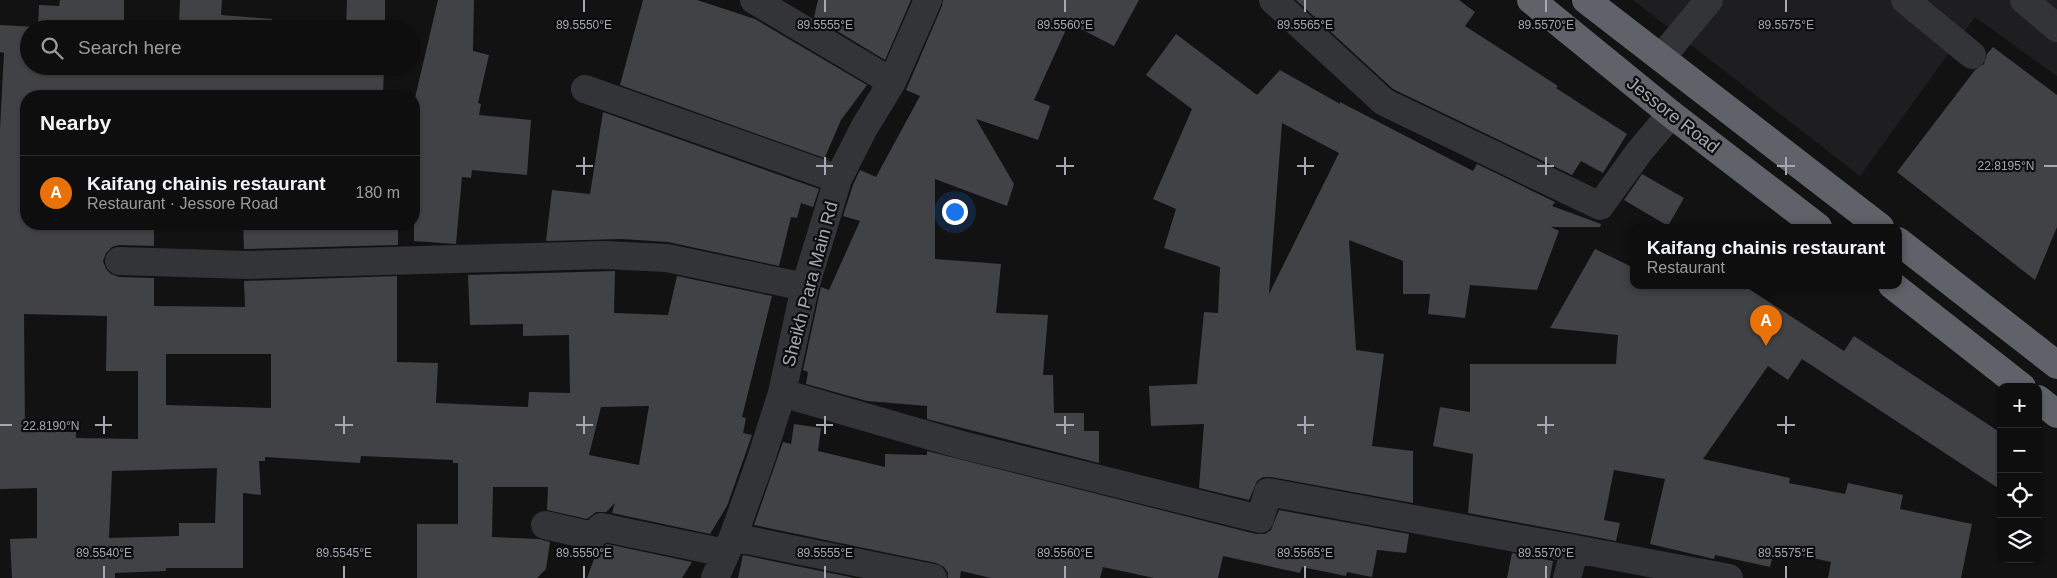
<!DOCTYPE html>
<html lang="en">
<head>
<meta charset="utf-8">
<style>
	:root { --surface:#0e0e0e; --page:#1c1c1c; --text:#f1f3f6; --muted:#9b9c9e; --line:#2e2e2e; --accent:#7c3aed }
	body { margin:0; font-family:Arial,sans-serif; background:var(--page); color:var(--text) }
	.controls { position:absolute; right:15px; bottom:15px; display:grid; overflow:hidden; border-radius:10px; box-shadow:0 1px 4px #0004 }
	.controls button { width:45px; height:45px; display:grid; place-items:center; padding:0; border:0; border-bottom:1px solid var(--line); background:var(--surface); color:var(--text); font:25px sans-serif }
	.you { position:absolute; left:954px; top:211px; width:18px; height:18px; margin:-12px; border:4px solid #fff; border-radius:50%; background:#1a73e8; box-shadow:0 0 0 8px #1a73e833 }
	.badge { display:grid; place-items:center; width:32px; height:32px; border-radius:50%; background:var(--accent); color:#fff; font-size:16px; font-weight:700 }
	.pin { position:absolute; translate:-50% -41px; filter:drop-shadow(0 1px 2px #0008) }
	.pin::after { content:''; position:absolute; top:26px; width:18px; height:15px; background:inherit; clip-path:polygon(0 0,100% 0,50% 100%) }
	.popup { position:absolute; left:1630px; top:224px; width:272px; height:65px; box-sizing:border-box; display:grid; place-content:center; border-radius:10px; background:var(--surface); filter:drop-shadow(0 1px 4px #0005); font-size:16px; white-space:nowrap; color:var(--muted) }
	.popup b { font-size:19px; color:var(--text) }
	.popup::after { content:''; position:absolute; left:50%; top:100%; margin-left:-10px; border:10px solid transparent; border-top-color:var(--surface) }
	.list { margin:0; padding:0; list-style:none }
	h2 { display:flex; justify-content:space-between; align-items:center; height:65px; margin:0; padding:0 20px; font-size:21px }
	h2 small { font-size:16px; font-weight:400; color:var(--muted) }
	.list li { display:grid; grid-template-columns:32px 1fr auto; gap:15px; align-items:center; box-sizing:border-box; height:75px; padding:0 20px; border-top:1px solid var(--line) }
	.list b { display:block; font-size:19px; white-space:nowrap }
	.list p { margin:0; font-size:16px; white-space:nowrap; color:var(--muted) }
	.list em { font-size:16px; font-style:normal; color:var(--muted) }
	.icon { flex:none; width:28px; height:28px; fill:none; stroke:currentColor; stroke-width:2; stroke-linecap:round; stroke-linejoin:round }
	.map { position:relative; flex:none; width:2057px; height:578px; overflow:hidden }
	.search { position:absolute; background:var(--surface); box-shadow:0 1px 4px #0004; left:20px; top:20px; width:400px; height:55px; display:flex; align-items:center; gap:12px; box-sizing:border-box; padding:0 18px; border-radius:28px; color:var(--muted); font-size:19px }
	.panel { position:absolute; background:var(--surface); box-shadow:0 1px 4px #0004; left:20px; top:90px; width:400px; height:140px; border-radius:20px }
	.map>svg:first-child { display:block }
	.built { fill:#1e1e20 }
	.building { fill:#414246; fill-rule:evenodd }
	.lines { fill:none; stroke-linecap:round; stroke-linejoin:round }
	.minor { stroke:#333438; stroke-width:28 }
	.highway { stroke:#606269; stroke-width:28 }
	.ticks { fill:none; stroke:#a5a8b3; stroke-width:2 }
	.labels { text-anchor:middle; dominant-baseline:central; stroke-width:4.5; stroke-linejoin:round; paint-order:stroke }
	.street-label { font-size:18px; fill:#a5a8b3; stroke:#0d0d0e }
	.ticks-label { font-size:12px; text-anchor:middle; fill:#a5a8b3; stroke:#0d0d0e; stroke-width:4.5; stroke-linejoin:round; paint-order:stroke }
</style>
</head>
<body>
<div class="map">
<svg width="2057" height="578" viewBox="0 0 2057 578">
	<rect width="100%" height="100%" fill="#121213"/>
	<path class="built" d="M1633 0H2057V76L1975 17 1860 176Z"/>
	<path class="building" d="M60 0H124V24L179 25 180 0H222L221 15 272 19 271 29H29V66H384L383 96H26V224H154V246L119 245 112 247 106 253 103 261 106 269 111 274 119 277 154 278V306L245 307 244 281 397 276V362L438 363 436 403 528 407 529 392 570 393 569 335 523 336V324L470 325 468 275 615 271 614 313 668 315 677 276 772 296 742 417 746 418 743 433 752 435 727 506 710 534 612 513 615 503 606 512H596L587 519 547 510 548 487H493L492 537 539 539 550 542 546 569 537 578H417V524H458V463H453V460L361 456 360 463 265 457V461H259L261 495 243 493V568H166V571L115 573V578H12L10 539 37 538V488L0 489V129L4 53 0 52V25L38 27 39 5 59 6ZM24 314 107 316 106 371H138V439L76 438V432H25ZM166 354H271V408L166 405ZM649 406 639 465 589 455 601 407ZM217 468 215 523H179V536L109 538 112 471Z
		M347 0H385V29H346Z
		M438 0H474L473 51 489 55 478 103 481 104 479 115 531 120 527 175 472 170 471 178 462 177 456 244 414 241V102Z
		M643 0H697L755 19 867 85 841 120 825 157 830 160 620 85Z
		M818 0H911L885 60 814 17Z
		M943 0H1139L1114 46 1069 23 1034 100 1050 106 1038 140 976 119 1014 184 1007 206 935 179V259L1001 264 996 313 1048 315 1043 375H1053L1054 413H1084V431H1099V463L927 419V406L867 401 806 384 808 372 803 370 821 287 829 290 860 221 843 216 853 185 860 170 876 177 920 96 906 90 942 6Z
		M1296 0H1459L1475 12 1465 26 1558 86 1556 88 1627 134 1603 173 1581 161 1572 175 1393 89Z
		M1176 34 1257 95 1280 70 1340 104V102L1473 171 1477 164 1555 202 1552 206 1601 224 1600 227H1551L1559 231 1537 290 1470 285 1465 318 1428 314 1430 294H1403V261L1349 240 1356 350 1384 354 1372 446 1413 451V503L1271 477H1263L1257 481 1249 500 1199 488 1204 424 1151 426 1149 386 1197 384 1204 312 1218 313 1220 267 1164 248 1176 209 1153 199 1192 109 1146 75ZM1282 123 1339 153 1269 294Z
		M1993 47 2057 95V227L2035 280 1897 172 1975 70 1984 64 1987 54Z
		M603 112 819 189 813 207 801 203 797 218 791 217 779 266 668 242 622 239 546 241 552 190 590 194Z
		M1642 174 1684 198 1668 226 1624 200Z
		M243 224H398V245L244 249Z
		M1595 249 1634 268V285H1743L1844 351 1854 336 2001 433V490L1802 359 1788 380 1768 366 1703 459 1790 478 1789 483 1845 494 1848 483 1903 495 1900 509 1972 524 1961 578H1828L1831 562 1774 550 1770 567 1715 555 1714 559 1650 544 1665 479 1614 470 1604 520 1620 523 1616 541 1468 513 1473 454 1433 446 1440 407 1470 412V364H1616L1618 335 1550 328Z
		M794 424 821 428 818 451 885 467V454L927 455V451L1256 534H1265L1271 530 1279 510 1409 534 1406 553 1377 550 1372 577 1347 572 1346 576 1302 567 1300 573 1223 556 1218 578H1154L1103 567 1100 578H991L961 571 960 578H948V573L944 567 936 563 754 525 783 442 791 444Z
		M607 544 692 562 682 578H587L597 551Z
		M1512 553 1553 561 1550 578H1507Z
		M743 555 855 578H738Z"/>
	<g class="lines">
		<path class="minor" d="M754 0 892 82
			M1273 0 1384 102 1600 206 1639 152 1671 114
			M1905 0 1972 55
			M2024 0 2057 28
			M1661 58 1709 0
			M585 89 838 179
			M119 261 247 265 603 255 667 258 805 287
			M782 393 962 445 1260 519 1268 492 1575 549 1567 578
			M545 525 593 536 601 527 725 553
			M733 537 933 578
			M1575 549 1729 578
			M715 578 733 537 761 459 782 393 805 287 838 179 864 128 892 82 928 0"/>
		<path class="highway" d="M1531 0 1671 114 1818 227
			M1586 0 1880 227
			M1898 241 2057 365
			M1892 285 2022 387
			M2038 399 2057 414"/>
	</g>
	<path class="ticks" d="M584 0V12M825 0V12M1065 0V12M1305 0V12M1546 0V12M1786 0V12M584 157V175M825 157V175M1065 157V175M1305 157V175M1546 157V175M1786 157V175M576 166H593M816 166H833M1056 166H1074M1297 166H1314M1537 166H1554M1777 166H1795M2044 166H2057M104 416V434M344 416V434M584 416V434M825 416V434M1065 416V434M1305 416V434M1546 416V434M1786 416V434M0 425H12M95 425H112M335 425H353M576 425H593M816 425H833M1056 425H1074M1297 425H1314M1537 425H1554M1777 425H1795M104 566V578M344 566V578M584 566V578M825 566V578M1065 566V578M1305 566V578M1546 566V578M1786 566V578"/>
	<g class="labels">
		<g class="street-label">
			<text transform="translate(1673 115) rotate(38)">Jessore Road</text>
			<text transform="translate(810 284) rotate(-75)">Sheikh Para Main Rd</text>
		</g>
	</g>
	<g class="ticks-label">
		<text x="584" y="29">89.5550°E</text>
		<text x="825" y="29">89.5555°E</text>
		<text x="1065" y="29">89.5560°E</text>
		<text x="1305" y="29">89.5565°E</text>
		<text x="1546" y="29">89.5570°E</text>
		<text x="1786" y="29">89.5575°E</text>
		<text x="2006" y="170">22.8195°N</text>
		<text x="51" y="430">22.8190°N</text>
		<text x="104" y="557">89.5540°E</text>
		<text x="344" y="557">89.5545°E</text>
		<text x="584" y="557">89.5550°E</text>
		<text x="825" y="557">89.5555°E</text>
		<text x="1065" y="557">89.5560°E</text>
		<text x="1305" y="557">89.5565°E</text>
		<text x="1546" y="557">89.5570°E</text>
		<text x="1786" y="557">89.5575°E</text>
	</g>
</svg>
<div class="controls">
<button>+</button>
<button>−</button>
<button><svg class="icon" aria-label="locate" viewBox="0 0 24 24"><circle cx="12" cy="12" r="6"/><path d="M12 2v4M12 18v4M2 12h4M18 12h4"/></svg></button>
<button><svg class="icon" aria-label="layers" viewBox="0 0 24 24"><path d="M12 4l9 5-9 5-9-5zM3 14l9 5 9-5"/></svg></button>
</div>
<div class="you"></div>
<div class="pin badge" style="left:1766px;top:346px;background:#e8710a">A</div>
<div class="popup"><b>Kaifang chainis restaurant</b>Restaurant</div>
<div class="search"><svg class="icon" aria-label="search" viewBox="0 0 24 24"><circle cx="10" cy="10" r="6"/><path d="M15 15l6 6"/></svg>Search here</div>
<section class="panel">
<h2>Nearby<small></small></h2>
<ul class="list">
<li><span class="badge" style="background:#e8710a">A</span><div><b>Kaifang chainis restaurant</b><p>Restaurant · Jessore Road</p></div><em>180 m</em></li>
</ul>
</section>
</div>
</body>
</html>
